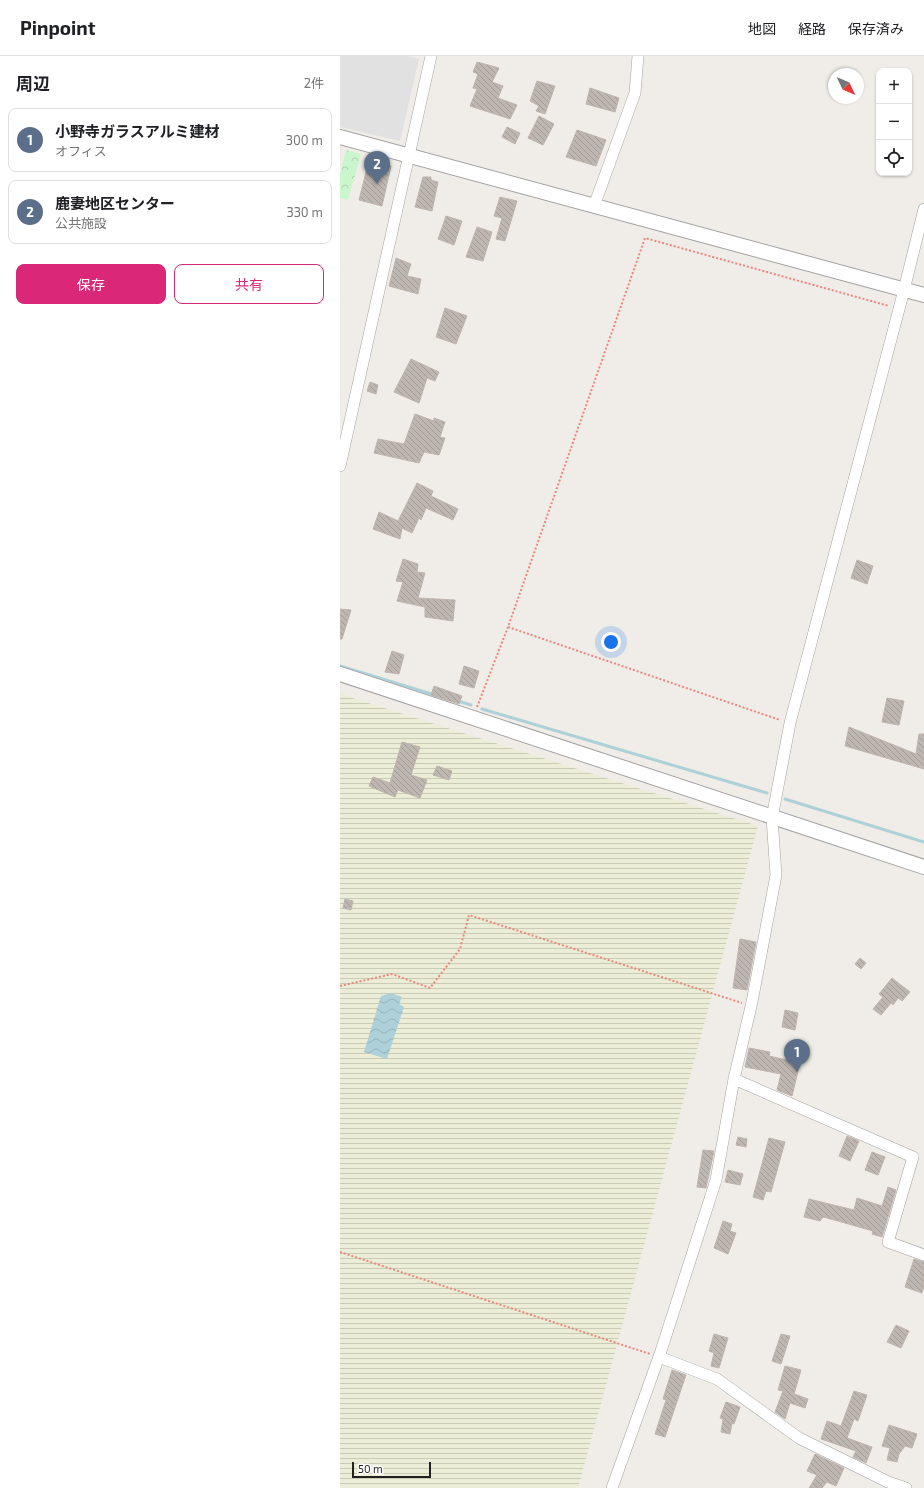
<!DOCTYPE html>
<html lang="ja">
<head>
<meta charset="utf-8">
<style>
	:root { --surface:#fff; --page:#f2f2f2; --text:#202124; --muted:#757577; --line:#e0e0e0; --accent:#db2777 }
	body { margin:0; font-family:"Exo 2","Noto Sans JP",sans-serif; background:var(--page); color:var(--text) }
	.controls { position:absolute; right:12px; top:12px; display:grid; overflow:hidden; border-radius:8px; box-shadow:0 1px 3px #0004 }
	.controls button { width:36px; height:36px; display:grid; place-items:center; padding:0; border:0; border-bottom:1px solid var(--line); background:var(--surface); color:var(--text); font:20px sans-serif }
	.compass { position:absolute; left:488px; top:12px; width:36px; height:36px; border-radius:50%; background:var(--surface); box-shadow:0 1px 3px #0004; rotate:134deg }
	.scale { position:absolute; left:12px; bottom:10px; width:79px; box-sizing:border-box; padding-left:4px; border:2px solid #212121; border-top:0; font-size:11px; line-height:14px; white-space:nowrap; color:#212121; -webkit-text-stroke:3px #fff; paint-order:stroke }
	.you { position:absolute; left:271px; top:586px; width:14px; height:14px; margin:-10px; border:3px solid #fff; border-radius:50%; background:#1a73e8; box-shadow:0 0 0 6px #1a73e833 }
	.badge { display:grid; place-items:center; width:26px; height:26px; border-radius:50%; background:var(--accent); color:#fff; font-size:13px; font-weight:700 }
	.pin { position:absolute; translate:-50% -33px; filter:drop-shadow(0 1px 2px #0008) }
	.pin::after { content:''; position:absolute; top:21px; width:14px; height:12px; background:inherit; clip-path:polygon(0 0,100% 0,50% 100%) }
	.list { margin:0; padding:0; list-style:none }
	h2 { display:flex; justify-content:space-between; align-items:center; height:52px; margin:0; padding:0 16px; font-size:17px }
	h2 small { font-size:13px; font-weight:400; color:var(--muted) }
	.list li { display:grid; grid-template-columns:26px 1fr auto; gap:12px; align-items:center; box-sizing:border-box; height:64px; margin:0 8px 8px; padding:0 8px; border:1px solid var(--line); border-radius:8px }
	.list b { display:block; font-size:15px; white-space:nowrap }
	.list p { margin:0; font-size:13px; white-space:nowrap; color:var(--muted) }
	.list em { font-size:13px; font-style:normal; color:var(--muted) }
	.actions { display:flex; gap:8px; padding:12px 16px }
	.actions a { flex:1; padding:9px 0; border:1px solid var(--accent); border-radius:8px; text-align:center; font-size:14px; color:var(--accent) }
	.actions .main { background:var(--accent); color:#fff }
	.icon { flex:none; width:22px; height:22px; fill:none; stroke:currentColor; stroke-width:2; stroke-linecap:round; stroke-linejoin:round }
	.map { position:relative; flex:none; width:584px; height:1432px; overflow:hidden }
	header { display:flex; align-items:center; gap:24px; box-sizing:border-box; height:56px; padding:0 20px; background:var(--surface); border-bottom:1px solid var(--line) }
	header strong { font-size:19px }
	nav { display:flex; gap:22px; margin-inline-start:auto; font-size:14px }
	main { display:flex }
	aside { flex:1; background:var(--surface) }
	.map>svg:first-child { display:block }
	.farmland { fill:url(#farmland-rules) }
	.park { fill:url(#park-crowns) }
	.parking { fill:#e1e1e1 }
	.water { fill:url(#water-waves) }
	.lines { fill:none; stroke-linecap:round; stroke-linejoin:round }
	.stream { stroke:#add0d9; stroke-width:3 }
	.building { fill:url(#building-back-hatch); stroke:#c0b4ac }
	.minor-casing { stroke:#a2a2a2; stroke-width:12 }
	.tertiary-casing { stroke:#a2a2a2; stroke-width:16 }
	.path { stroke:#ec857d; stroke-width:2; stroke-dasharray:2 2; stroke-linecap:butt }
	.minor { stroke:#fff; stroke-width:11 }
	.tertiary { stroke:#fff; stroke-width:14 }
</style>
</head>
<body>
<header>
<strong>Pinpoint</strong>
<nav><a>地図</a><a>経路</a><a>保存済み</a></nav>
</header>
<main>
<aside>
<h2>周辺<small>2件</small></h2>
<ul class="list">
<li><span class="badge" style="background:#5c6f8a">1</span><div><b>小野寺ガラスアルミ建材</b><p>オフィス</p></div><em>300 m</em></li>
<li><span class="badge" style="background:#5c6f8a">2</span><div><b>鹿妻地区センター</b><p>公共施設</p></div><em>330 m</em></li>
</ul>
<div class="actions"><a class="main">保存</a><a>共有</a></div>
</aside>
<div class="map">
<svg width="584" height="1432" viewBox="0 0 584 1432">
	<defs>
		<pattern id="farmland-rules" width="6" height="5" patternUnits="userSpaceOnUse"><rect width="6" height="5" fill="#ebedd6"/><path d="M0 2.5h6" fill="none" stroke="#c9cbb7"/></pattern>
		<pattern id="park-crowns" width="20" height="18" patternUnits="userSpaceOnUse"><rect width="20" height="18" fill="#cbf5cd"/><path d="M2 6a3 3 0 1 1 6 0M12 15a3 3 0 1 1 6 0" fill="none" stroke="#aed2b0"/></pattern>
		<pattern id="water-waves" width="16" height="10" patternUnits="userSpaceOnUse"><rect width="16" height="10" fill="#add0d9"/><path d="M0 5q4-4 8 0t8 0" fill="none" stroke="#95b2ba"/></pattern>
		<pattern id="building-back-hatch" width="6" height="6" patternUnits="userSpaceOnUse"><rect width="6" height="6" fill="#bdb6b1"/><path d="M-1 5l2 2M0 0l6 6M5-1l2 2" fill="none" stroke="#a29c98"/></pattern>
	</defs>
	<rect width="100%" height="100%" fill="#f0ede8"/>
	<path class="farmland" d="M0 638 418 770 238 1432H0Z"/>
	<path class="park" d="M6 94 21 98 8 144 0 142V119Z"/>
	<path class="parking" d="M0 0H68L79 3 60 85 0 71Z"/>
	<path class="water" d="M51 937 62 941 59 948 64 951 47 1003 24 996 41 940Z"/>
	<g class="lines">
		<path class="stream" d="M0 610 95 639
			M118 645 131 649
			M142 653 427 737
			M445 743 584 786"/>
	</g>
	<path class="building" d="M137 6 159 12 152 26 163 30 158 42 177 49 170 63 130 50 137 33 133 32 138 18 133 16Z
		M197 25 215 30 205 58 196 55 199 50 190 45Z
		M250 32 279 42 275 56 246 48Z
		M199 60 214 68 203 89 188 82Z
		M167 71 180 77 175 88 162 81Z
		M237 74 266 84 256 110 226 101Z
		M29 104 51 110 42 150 19 144Z
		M83 121H91V124L98 126 92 155 75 151Z
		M160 141 177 145 165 185 156 183 162 162 154 160Z
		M106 160 122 165 114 189 98 183Z
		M137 171 152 176 143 205 126 201Z
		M56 202 71 208 67 220 81 223 78 238 49 230Z
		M105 252 127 260 116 288 96 281Z
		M71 303 99 316 95 325 87 322 79 347 54 336Z
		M30 326 38 329 36 338 27 335Z
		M75 358 94 365V362L105 366 100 381 105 382 99 399 84 396 79 407 34 397 38 383 64 388Z
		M77 427 93 435 91 440 118 453 113 464 86 452 81 464 79 462 72 477 62 472 60 483 33 473 39 456 58 465Z
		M63 503 78 508 77 516 85 517 78 542 115 544 113 565 85 561V551L57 545 63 526 56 525Z
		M517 504 533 510 527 528 511 522Z
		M0 553 11 554 2 583H0Z
		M52 595 64 599 59 618 45 616Z
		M124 610 139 615 134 632 119 628Z
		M94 630 122 640 119 648 91 639Z
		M547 642 564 645 559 669 542 666Z
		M509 671 576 698 579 678H584V713L505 690Z
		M62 686 80 691 71 719 87 724 80 742 58 734 55 741 29 730 33 721 50 727Z
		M97 710 112 715 109 724 93 719Z
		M5 843 13 845 11 854 3 852Z
		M400 883 416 886 407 934 393 932Z
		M520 902 526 907 521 913 515 908Z
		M552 922 570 936 562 945 558 942 553 949 551 947 541 959 533 953 543 941 539 938Z
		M445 954 458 957 455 974 442 971Z
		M409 992 430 996 429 1000 460 1007 452 1040 437 1034 441 1018 405 1011Z
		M507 1080 519 1085 510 1105 499 1100Z
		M398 1081 407 1083 406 1091 396 1089Z
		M429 1082 445 1086 431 1136 426 1135 423 1144 413 1141Z
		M363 1094 374 1095 366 1132 357 1131Z
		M532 1096 545 1101 538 1119 525 1114Z
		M388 1114 403 1118 400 1129 385 1126Z
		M548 1131 556 1134 542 1181 532 1178 533 1175 498 1165 483 1161 480 1165 464 1161 469 1143 514 1154 517 1142 542 1150Z
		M383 1165 392 1168 390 1175 396 1177 388 1198 374 1192Z
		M574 1203 584 1206V1230L582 1237 565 1231Z
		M556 1269 569 1275 561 1292 547 1286Z
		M374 1278 388 1282 379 1312 371 1310 374 1297 369 1295Z
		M441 1278 450 1280 441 1308 432 1305Z
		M445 1310 461 1314 454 1338 468 1343 465 1352 450 1347 445 1363 435 1356 443 1335 438 1334Z
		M332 1314 346 1319 325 1381 315 1378 326 1344 323 1343Z
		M514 1335 527 1339 518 1365 514 1363 507 1382 532 1391 526 1407 513 1401 516 1395 481 1383 487 1365 501 1370Z
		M386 1346 400 1351 394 1368 392 1367 390 1378 381 1376 383 1363 380 1362Z
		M549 1369 577 1378 572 1392 565 1390 559 1398 557 1406 547 1404 550 1392 542 1390Z
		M475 1398 504 1412 496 1430 487 1426 482 1432H469L477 1419 467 1415Z"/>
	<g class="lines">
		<g class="minor-casing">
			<path id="minor" d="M254 150 295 37 298 0
				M0 410 91 0
				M394 1023 573 1101 548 1186 584 1199
				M319 1301 377 1323 459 1382 548 1426 566 1432
				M272 1432 321 1295 376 1124 394 1023 412 946 436 819 432 762 450 667 564 234 584 153"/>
		</g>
		<g class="tertiary-casing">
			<path id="tertiary" d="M0 81 584 239
				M0 618 584 811"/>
		</g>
		<path class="path" d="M168 571 440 664
			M137 651 168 571 305 182 549 250
			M0 930 52 918 90 932 120 893 129 859 402 947
			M0 1196 310 1298"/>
		<use href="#minor" class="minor"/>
		<use href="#tertiary" class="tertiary"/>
	</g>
</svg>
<div class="controls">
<button>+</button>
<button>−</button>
<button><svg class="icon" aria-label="locate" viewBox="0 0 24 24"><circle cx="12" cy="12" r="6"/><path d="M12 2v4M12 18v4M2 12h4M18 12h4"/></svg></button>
</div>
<svg class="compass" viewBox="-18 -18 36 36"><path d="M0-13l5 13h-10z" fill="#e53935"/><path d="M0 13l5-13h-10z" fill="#757577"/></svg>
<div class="scale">50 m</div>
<div class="you"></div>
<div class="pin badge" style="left:457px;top:1016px;background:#5c6f8a">1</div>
<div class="pin badge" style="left:37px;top:128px;background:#5c6f8a">2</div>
</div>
</main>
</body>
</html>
